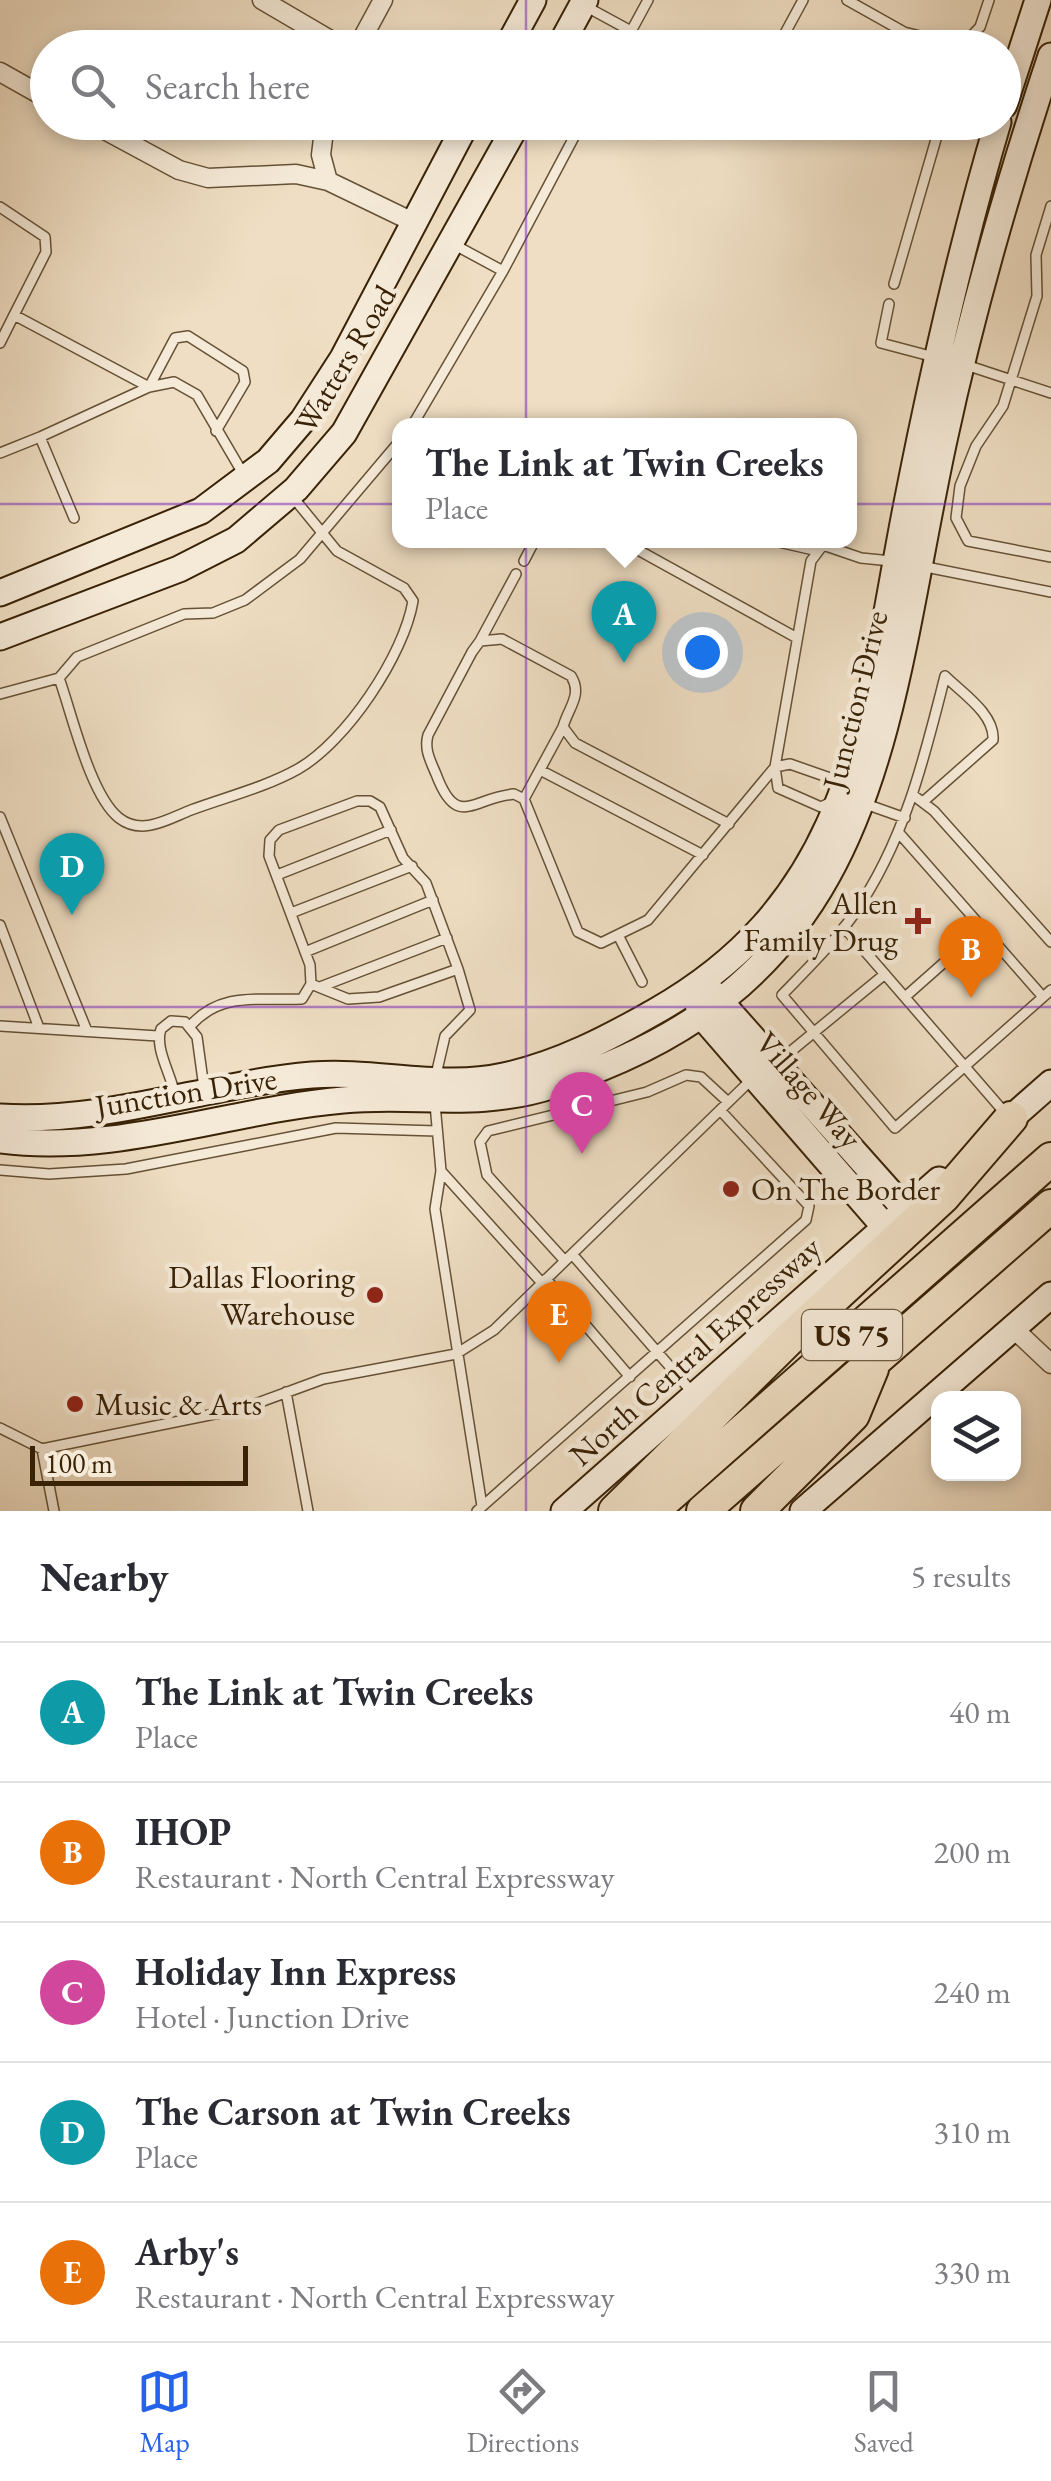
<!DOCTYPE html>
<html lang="en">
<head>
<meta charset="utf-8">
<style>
	:root { --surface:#fff; --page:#f2f2f3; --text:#2b2b33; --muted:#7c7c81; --line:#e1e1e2; --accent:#2563eb }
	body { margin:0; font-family:"EB Garamond",serif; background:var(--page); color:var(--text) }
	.controls { position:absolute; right:30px; bottom:30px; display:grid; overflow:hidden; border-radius:20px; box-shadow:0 5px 15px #0003 }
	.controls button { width:90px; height:90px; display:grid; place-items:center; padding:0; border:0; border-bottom:2px solid var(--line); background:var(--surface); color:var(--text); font:50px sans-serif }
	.scale { position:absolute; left:30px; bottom:25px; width:218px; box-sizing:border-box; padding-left:10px; border:5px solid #392206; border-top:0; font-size:28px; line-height:35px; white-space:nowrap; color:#392206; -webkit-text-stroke:8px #f5ead8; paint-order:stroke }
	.you { position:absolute; left:702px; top:652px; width:35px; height:35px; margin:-25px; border:8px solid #fff; border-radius:50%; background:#1a73e8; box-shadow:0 0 0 15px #1a73e833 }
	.badge { display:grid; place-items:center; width:65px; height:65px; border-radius:50%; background:var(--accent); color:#fff; font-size:32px; font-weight:700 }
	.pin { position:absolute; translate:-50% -82px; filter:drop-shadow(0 2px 5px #0008) }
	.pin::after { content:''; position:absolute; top:52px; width:35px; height:30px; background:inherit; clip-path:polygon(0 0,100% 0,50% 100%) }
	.popup { position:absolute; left:392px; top:418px; width:465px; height:130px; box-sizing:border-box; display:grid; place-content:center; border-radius:20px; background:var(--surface); filter:drop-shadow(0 2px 8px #0005); font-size:32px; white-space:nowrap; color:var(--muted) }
	.popup b { font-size:38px; color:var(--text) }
	.popup::after { content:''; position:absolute; left:50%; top:100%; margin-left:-20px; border:20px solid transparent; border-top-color:var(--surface) }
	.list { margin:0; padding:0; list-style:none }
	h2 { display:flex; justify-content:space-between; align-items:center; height:130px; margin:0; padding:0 40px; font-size:42px }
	h2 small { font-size:32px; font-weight:400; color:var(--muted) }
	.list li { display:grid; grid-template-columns:65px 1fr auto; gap:30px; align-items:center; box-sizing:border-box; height:140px; padding:0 40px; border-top:2px solid var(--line) }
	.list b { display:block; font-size:38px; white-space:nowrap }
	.list p { margin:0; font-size:32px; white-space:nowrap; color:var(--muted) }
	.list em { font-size:32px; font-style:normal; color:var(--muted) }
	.icon { flex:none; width:55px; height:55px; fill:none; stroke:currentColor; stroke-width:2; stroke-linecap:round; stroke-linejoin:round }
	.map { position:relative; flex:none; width:1051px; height:1511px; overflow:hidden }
	.search { position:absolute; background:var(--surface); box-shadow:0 5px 15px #0003; left:30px; right:30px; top:30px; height:110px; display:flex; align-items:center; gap:25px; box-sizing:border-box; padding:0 35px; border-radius:55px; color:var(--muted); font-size:38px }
	.sheet { height:830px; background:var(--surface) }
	nav { display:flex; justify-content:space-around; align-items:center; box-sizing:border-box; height:140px; border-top:2px solid var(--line); background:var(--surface); font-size:28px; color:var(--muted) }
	nav a { display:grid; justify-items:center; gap:5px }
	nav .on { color:var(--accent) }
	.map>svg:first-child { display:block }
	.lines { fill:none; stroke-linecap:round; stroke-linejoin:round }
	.lane-casing { stroke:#665135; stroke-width:12 }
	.street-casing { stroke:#665135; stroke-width:21 }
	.secondary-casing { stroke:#392206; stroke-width:29 }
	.highway-casing { stroke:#392206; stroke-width:36 }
	.lane { stroke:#f5ead8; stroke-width:9 }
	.street { stroke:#f5ead8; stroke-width:18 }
	.secondary { stroke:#f5ead8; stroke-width:25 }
	.highway { stroke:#efdec3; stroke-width:32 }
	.grid { fill:none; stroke:#7b2cbf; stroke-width:2.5; stroke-opacity:0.55 }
	.poi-dot { fill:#8f2418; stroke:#f5ead8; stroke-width:4 }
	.labels { text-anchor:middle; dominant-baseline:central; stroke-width:9; stroke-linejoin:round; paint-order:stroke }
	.shield { fill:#f5ead8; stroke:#715e45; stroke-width:2.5 }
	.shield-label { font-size:30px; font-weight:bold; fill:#392206 }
	.street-label { font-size:32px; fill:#392206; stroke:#f5ead8 }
	.poi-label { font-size:32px; fill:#392206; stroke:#f5ead8; text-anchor:end }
</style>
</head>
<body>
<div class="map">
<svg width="1051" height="1511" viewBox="0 0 1051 1511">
	<rect width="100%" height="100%" fill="#efdec3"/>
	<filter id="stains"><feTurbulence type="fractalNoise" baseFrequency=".002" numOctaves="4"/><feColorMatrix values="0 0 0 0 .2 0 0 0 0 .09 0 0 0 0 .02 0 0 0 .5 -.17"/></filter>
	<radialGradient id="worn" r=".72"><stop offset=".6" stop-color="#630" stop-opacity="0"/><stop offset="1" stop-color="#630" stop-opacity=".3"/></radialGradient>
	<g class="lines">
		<g class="lane-casing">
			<path id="lane" d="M847 0 904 32 960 46
				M585 6 631 31
				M622 48 648 0
				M777 48 803 0
				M960 48 980 27 989 0
				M1051 206 1036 255 1037 296 1003 406 976 446 960 486 956 518 968 541 1051 557
				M0 207 45 237 46 252 14 315
				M453 244 503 271
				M894 284 941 122
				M889 304 881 343 934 357
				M0 343 14 315 149 387 175 338 188 336 243 371 245 382 216 431
				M963 364 1051 393
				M412 426 503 271 582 122
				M40 437 149 387 174 382 197 395 245 477
				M0 453 40 437 74 518
				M620 540 797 638
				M770 540 818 551
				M524 561 535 540
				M921 566 1051 592
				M480 641 516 574
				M945 676C924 760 904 842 854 914 833 944 807 969 782 995L895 1128 1051 990
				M59 678C72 714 90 795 119 818 142 836 168 819 191 810 226 797 266 787 298 769 346 742 404 655 413 601L404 588 337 551 292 496
				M0 694 59 678 77 657 184 614 213 613 245 600 300 559 399 442
				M540 770 703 855
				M913 795 934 811 1051 942
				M524 799 563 727
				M924 801 993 740C995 714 962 693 945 676
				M831 802 821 807 778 788 775 767 811 561 823 545 861 558 891 561
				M860 802 905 818
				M0 817 87 1031
				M729 824 575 743 563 727C568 708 583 695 571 676L502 639 480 641 472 652 428 735C424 749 430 760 436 774 457 830 472 798 514 794L524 799 578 932 601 943 648 920 775 767 790 764 830 778 839 790
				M899 833 1043 997
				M277 875 391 830
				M291 913 412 866
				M0 925 39 1028
				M844 927 1005 1113
				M618 935 642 982
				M305 952 433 900
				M311 984 348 999 379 997 458 969 470 1010 445 1036 435 1079
				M320 987 447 938
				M905 997 983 928
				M191 1025C222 991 259 1001 302 999L311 984 310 965 269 856 270 840 279 830 357 801H370L380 807 403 858 426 883 458 969
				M0 1026 158 1036
				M779 1061 885 974
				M175 1096C172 1075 154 1049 161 1029L171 1021 185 1022 197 1037 204 1088
				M435 1104 441 1171 435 1209 482 1506
				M0 1170 49 1174 126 1169 336 1128 437 1131
				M441 1171 542 1283
				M572 1254 692 1392
				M565 1261 487 1175 480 1142 488 1131 647 1092 686 1075 701 1077 728 1102
				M546 1279 630 1377
				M286 1392 308 1511
				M0 1428 42 1449 244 1408 323 1379 456 1354 494 1330 752 1079
				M42 1449 54 1511
				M477 1511 806 1220 809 1206 720 1110"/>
		</g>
		<g class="street-casing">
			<path id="street" d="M262 0 344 48
				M357 48 383 0
				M0 72 48 99
				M90 122 179 170 208 178 296 174 328 181 413 222
				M325 122 321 155 328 181
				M1013 1328 1051 1364"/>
		</g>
		<g class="secondary-casing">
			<path id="secondary" d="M507 48 533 0
				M559 48 585 0
				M1004 105 1038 0
				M0 593 201 511 268 461 303 420 343 358 467 122
				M0 637 179 569 236 540 296 489 344 433 518 122
				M709 989 905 1209
				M697 1001 701 1015 885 1227
				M0 1117C107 1124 207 1084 312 1075 375 1070 442 1090 504 1076 559 1064 607 1039 656 1011 860 895 866 710 907 503 932 376 961 247 998 122
				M1000 1128 1051 1083
				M0 1140C116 1155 229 1110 343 1100 417 1093 477 1110 554 1085 884 979 882 728 944 440 972 310 1009 182 1051 56
				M564 1511 939 1180
				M803 1511 1051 1295"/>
		</g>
		<g class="highway-casing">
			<path id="highway" d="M615 1511 788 1340 943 1197 1011 1118
				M652 1511 1051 1159
				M703 1511 1051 1206
				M757 1511 853 1415 872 1369"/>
		</g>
		<use href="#lane" class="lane"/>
		<use href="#street" class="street"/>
		<use href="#secondary" class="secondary"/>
		<use href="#highway" class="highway"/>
	</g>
	<path class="grid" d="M526 0V48M526 122V1511M0 504H1051M0 1007H1051"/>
	<g class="poi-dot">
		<path d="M913 906h10v10h10v10h-10v10h-10v-10h-10v-10h10z"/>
		<circle cx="731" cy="1189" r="10"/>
		<circle cx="375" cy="1295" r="10"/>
		<circle cx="75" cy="1404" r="10"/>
	</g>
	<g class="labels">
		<rect class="shield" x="802" y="1310" width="100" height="50" rx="8"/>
		<g class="shield-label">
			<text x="852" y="1335">US 75</text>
		</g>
		<g class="street-label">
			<text transform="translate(345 359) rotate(-59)">Watters Road</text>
			<text transform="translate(855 700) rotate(-76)">Junction Drive</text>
			<text transform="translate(809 1090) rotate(49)">Village Way</text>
			<text transform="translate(186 1092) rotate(-9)">Junction Drive</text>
			<text transform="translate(695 1351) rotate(-42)">North Central Expressway</text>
		</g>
		<g class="poi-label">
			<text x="898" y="903">Allen<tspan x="898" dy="37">Family Drug</tspan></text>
			<text x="751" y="1189" text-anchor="start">On The Border</text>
			<text x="355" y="1277">Dallas Flooring<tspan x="355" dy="37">Warehouse</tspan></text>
			<text x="95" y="1404" text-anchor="start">Music &amp; Arts</text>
		</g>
	</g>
	<rect width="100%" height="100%" filter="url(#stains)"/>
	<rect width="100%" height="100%" fill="url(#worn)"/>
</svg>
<div class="controls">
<button><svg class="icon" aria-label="layers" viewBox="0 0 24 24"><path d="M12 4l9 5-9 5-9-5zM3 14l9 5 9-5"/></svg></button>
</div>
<div class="scale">100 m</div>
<div class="you"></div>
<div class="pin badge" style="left:624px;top:663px;background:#0f9aa8">A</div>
<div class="popup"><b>The Link at Twin Creeks</b>Place</div>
<div class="pin badge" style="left:971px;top:998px;background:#e8710a">B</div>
<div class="pin badge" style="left:582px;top:1154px;background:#d1479c">C</div>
<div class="pin badge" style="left:72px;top:915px;background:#0f9aa8">D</div>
<div class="pin badge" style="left:559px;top:1363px;background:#e8710a">E</div>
<div class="search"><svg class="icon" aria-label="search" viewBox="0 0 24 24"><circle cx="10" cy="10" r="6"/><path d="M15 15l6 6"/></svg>Search here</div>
</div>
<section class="sheet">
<h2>Nearby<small>5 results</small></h2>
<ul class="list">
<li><span class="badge" style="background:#0f9aa8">A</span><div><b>The Link at Twin Creeks</b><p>Place</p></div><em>40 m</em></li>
<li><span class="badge" style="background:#e8710a">B</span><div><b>IHOP</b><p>Restaurant · North Central Expressway</p></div><em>200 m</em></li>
<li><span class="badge" style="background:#d1479c">C</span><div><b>Holiday Inn Express</b><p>Hotel · Junction Drive</p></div><em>240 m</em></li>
<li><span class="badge" style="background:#0f9aa8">D</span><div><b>The Carson at Twin Creeks</b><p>Place</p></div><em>310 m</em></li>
<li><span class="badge" style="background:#e8710a">E</span><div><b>Arby's</b><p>Restaurant · North Central Expressway</p></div><em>330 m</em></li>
</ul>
</section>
<nav>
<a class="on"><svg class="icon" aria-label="map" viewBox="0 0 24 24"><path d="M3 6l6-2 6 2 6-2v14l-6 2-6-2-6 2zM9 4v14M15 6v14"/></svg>Map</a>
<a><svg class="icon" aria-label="directions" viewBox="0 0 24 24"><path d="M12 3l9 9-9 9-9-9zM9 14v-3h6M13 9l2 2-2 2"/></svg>Directions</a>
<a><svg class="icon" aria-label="saved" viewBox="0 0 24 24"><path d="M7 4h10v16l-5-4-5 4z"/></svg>Saved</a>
</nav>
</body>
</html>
